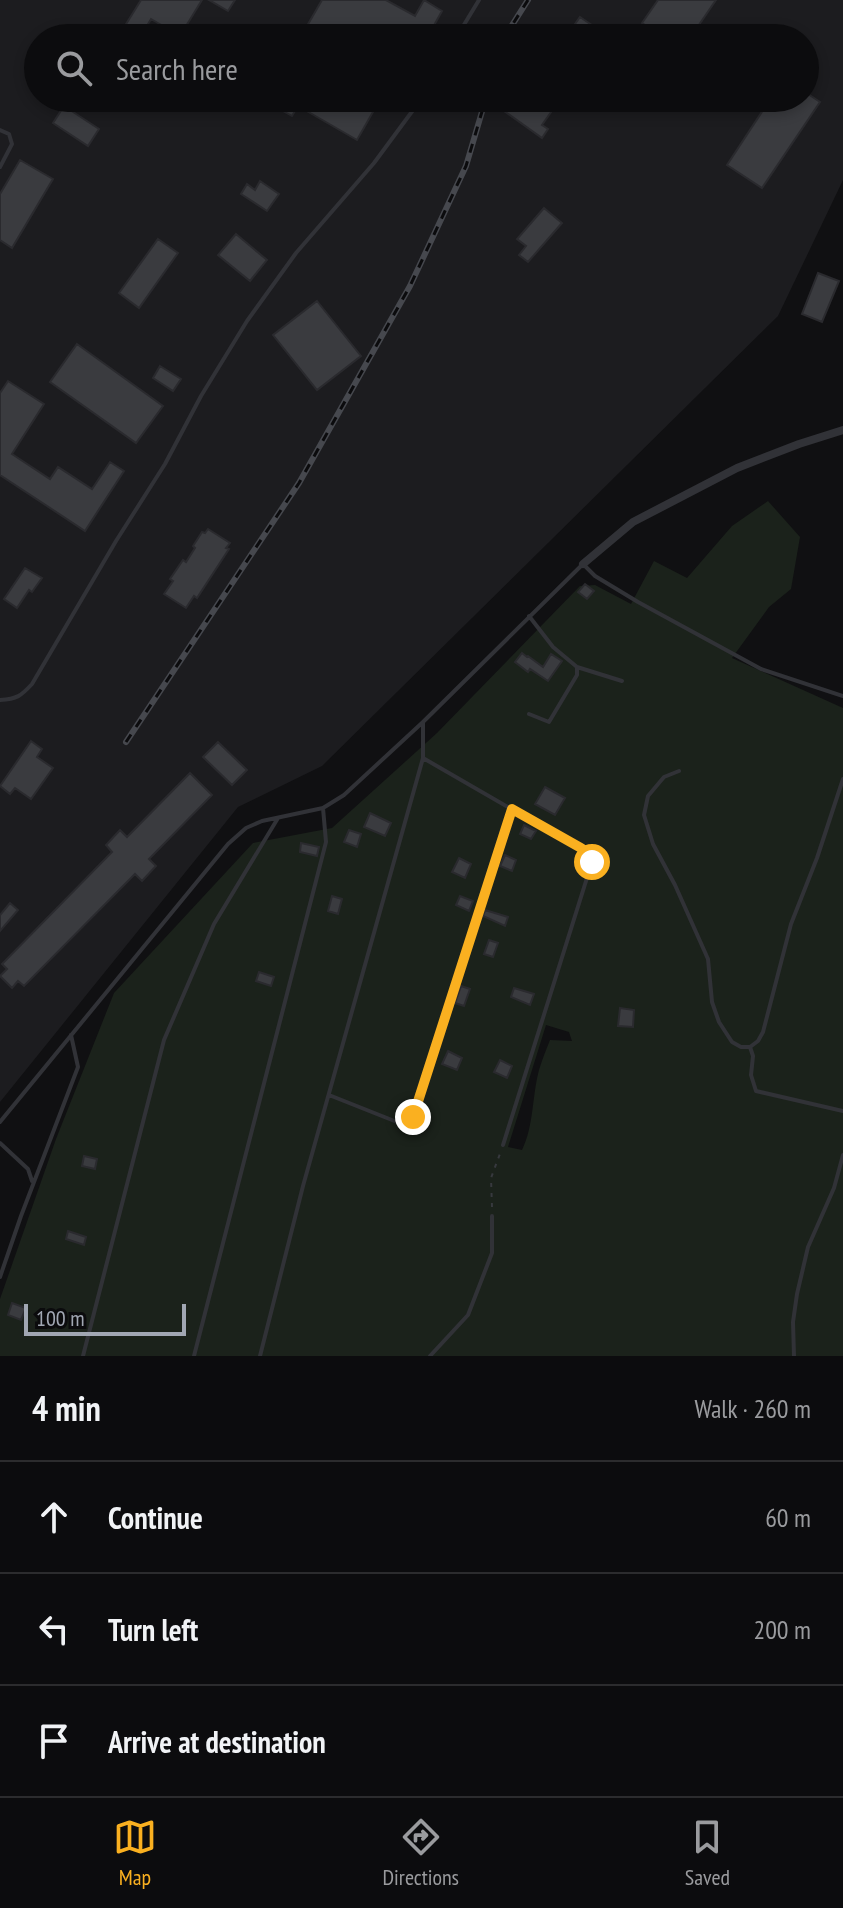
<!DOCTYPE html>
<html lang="en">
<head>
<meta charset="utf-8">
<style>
	:root { --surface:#0c0c0e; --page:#151517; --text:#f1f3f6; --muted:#9a9b9e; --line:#2c2c2e; --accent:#fab020 }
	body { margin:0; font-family:"PT Sans Narrow",sans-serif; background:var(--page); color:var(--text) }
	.scale { position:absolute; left:24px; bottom:20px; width:162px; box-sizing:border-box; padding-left:8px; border:4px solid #a1a7b3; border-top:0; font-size:22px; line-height:28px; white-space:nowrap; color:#a1a7b3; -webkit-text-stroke:6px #0b0b0d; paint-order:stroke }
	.stop { position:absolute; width:24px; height:24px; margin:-18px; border:6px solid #fab020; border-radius:50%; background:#fff }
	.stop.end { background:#fab020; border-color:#fff; box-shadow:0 2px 8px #0008 }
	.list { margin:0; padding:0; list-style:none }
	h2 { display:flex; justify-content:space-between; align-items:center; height:104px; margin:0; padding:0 32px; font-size:34px }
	h2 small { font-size:26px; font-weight:400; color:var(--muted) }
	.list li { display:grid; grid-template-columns:52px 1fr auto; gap:24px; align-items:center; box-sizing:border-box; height:112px; padding:0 32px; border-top:2px solid var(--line) }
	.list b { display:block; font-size:30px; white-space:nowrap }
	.list em { font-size:26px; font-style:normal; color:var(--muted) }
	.icon { flex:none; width:44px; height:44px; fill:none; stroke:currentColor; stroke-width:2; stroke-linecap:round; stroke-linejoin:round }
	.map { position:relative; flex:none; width:843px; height:1356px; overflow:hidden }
	.search { position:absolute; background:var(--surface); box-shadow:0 4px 12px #0003; left:24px; right:24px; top:24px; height:88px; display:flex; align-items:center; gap:20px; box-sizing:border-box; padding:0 28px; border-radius:44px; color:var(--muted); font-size:30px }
	.sheet { height:440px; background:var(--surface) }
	nav { display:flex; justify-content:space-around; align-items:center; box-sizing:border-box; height:112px; border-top:2px solid var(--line); background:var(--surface); font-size:22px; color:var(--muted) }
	nav a { display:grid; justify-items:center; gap:4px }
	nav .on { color:var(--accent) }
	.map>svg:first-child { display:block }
	.built { fill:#1c1c1f; fill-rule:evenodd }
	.green { fill:#1b221b; fill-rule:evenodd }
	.building { fill:#3a3b3f; stroke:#2a2a2e; stroke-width:2 }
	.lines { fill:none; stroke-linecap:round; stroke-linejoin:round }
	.path { stroke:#37393e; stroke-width:2; stroke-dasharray:4 6; stroke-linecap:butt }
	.service { stroke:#313237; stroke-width:4 }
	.minor { stroke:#313237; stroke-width:8 }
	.rail-casing { stroke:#46484e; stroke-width:6 }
	.rail { stroke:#0b0b0d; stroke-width:3; stroke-dasharray:9; stroke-linecap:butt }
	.route { stroke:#fab020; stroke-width:10 }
</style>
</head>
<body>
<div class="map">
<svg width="843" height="1356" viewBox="0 0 843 1356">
	<rect width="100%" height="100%" fill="#101012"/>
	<path class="built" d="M0 0H843V180L778 316 322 766 238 807 0 1102ZM38 38H805V98H38Z"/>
	<path class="green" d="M768 501 800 537 791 589 769 607 732 658 843 708V1356H0V1299L56 1139 114 993 253 843 332 828 437 733 580 586 595 585 631 604 654 561 687 578 732 526ZM546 1025 569 1032 572 1041 550 1040C546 1050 542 1060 539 1070 532 1096 534 1126 522 1150L508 1147Z"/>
	<path class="building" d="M141 0H202L180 36 151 19 140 38H137L123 29Z
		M209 0H235L228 11Z
		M322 0H386L415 16 424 0 442 11 427 38H300Z
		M658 0H716L690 38H664L642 23Z
		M580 17 599 30 593 38H565Z
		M805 92 820 102 762 188 727 165 771 98H805Z
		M260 98H381L357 140 298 106 292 116Z
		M514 98 523 104 527 98H561L542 125 548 129 542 138 504 111Z
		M64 106 99 129 88 146 53 123Z
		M20 160 53 179 12 248 0 240V194Z
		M260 181 279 194 267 211 241 194 247 184 255 190Z
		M544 208 562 223 528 262 519 255 526 246 517 239Z
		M236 234 267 260 250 281 218 255Z
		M158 239 178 253 139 308 119 293Z
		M818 273 839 281 822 322 802 314Z
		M317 301 361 356 317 390 273 335Z
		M77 344 163 406 136 443 50 382Z
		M160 366 181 379 173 391 153 378Z
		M8 381 44 404 12 454 50 479 58 467 92 489 110 462 124 471 85 531 0 475V393Z
		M208 529 230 543 226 548 229 549 197 598 194 596 186 608 164 594 173 581 170 579 183 560 186 562 195 548 193 546 202 532 205 533Z
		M25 568 42 578 32 592 29 590 17 608 4 599Z
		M585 584 594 591 587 599 578 592Z
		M522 653 527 657 528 656 543 667 551 654 562 661 548 681 530 669 528 672 515 662Z
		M31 741 42 749 37 757 53 768 31 799 15 788 10 794 0 786Z
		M218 742 247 770 232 785 203 757Z
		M190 773 212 795 149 859 156 866 142 881 135 874 24 986 18 981 12 988 0 976 7 969 2 964 112 852 106 845 120 830 127 837Z
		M545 787 565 798 555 815 535 804Z
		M370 813 391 823 385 836 364 827Z
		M524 825 536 831 531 839 520 834Z
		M349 830 361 834 357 847 344 842Z
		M301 843 319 847 317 856 300 852Z
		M505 855 516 860 512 871 500 866Z
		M459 858 471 864 465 878 452 872Z
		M332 896 342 899 338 914 328 911Z
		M460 896 473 901 469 911 456 905Z
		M10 903 18 910 0 931V915Z
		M485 910 508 917 505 926 483 916Z
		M489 940 498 943 493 957 484 954Z
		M259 972 274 977 271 986 256 981Z
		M461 986 470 989 464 1006 455 1003Z
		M514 988 534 994 530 1005 511 997Z
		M620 1008 634 1010 633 1027 618 1026Z
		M448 1051 462 1058 457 1070 442 1064Z
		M500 1060 512 1066 507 1078 494 1072Z
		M84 1156 97 1159 95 1169 82 1166Z
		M68 1231 86 1237 84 1245 66 1239Z
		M12 1303 26 1308 21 1320 8 1315Z"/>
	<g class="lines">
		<path class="path" d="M492 1207 491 1178 501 1151"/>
		<path class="service" d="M456 38 479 0
			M0 130 9 134 12 144 0 167
			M577 667 622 681
			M0 700C17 699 21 696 32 684L116 541 165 464 201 396 247 321 296 253 374 163 422 98
			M529 714 549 722 577 675V667L553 647 529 616
			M423 722V758L591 855 592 862 503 1145
			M679 771 664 777 648 796 644 815 653 844 675 885 708 959 712 1002 719 1022 732 1042 741 1047H750L758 1041 763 1032 791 924 817 858 843 779
			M750 1047 753 1056 751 1075 756 1091 843 1111
			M329 1095 397 1122 406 1125 413 1117 512 809
			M0 1122 228 844 246 828 262 821 323 808 344 795 423 722 583 564 595 576 638 602 761 669 843 696
			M0 1143 28 1169 32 1181
			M0 1277 21 1216 78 1067 71 1035
			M83 1356 164 1040 214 924 278 818
			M194 1356 326 842 323 808
			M260 1356 303 1186 423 758
			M430 1356 468 1315 492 1253V1216
			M794 1356 793 1322 797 1294 808 1247 834 1188 843 1155"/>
		<path class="minor" d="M583 564 633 522 737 468 799 444 843 430"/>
		<g class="rail-casing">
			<path id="rail" d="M504 38 528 0
				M126 742 299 483 410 286 466 166 486 98"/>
		</g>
		<use href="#rail" class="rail"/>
	</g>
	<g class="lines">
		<path class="route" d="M413 1117 512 809 581 848 591 855 592 862"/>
	</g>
</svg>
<div class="scale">100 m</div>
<div class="stop" style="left:592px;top:862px"></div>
<div class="stop end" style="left:413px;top:1117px"></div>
<div class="search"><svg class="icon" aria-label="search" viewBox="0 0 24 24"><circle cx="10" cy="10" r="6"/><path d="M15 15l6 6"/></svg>Search here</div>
</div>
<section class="sheet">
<h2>4 min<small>Walk · 260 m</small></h2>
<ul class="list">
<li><svg class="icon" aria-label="ahead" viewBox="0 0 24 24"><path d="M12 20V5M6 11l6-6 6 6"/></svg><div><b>Continue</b></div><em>60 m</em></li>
<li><svg class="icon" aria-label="left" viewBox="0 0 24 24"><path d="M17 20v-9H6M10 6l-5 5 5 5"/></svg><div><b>Turn left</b></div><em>200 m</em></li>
<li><svg class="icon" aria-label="arrive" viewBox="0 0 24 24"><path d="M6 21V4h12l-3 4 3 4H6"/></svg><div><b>Arrive at destination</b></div></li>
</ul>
</section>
<nav>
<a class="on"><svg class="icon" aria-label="map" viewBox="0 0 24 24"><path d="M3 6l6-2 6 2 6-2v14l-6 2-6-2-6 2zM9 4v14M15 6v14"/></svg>Map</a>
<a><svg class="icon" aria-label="directions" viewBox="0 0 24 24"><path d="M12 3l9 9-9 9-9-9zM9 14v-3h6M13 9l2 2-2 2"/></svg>Directions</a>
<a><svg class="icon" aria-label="saved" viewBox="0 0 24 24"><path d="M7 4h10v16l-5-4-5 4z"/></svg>Saved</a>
</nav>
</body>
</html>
